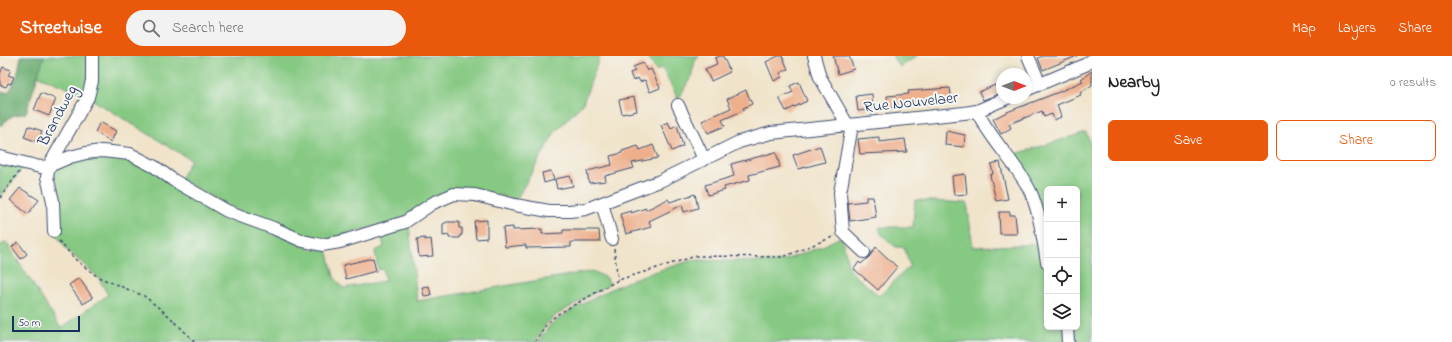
<!DOCTYPE html>
<html lang="en">
<head>
<meta charset="utf-8">
<style>
	:root { --surface:#fff; --page:#f2f2f2; --text:#222; --muted:#767676; --line:#e0e0e0; --accent:#ea580c }
	body { margin:0; font-family:"Indie Flower",sans-serif; background:var(--page); color:var(--text) }
	.controls { position:absolute; right:12px; bottom:12px; display:grid; overflow:hidden; border-radius:6px; box-shadow:0 2px 6px #0003 }
	.controls button { width:36px; height:36px; display:grid; place-items:center; padding:0; border:0; border-bottom:1px solid var(--line); background:var(--surface); color:var(--text); font:20px sans-serif }
	.compass { position:absolute; left:996px; top:12px; width:36px; height:36px; border-radius:50%; background:var(--surface); box-shadow:0 2px 6px #0003; rotate:90deg }
	.scale { position:absolute; left:12px; bottom:10px; width:68px; box-sizing:border-box; padding-left:4px; border:2px solid #1b2f5e; border-top:0; font-size:11px; line-height:14px; white-space:nowrap; color:#1b2f5e; -webkit-text-stroke:3px #f6f6f2; paint-order:stroke }
	.list { margin:0; padding:0; list-style:none }
	h2 { display:flex; justify-content:space-between; align-items:center; height:52px; margin:0; padding:0 16px; font-size:17px }
	h2 small { font-size:13px; font-weight:400; color:var(--muted) }
	.actions { display:flex; gap:8px; padding:12px 16px }
	.actions a { flex:1; padding:9px 0; border:1px solid var(--accent); border-radius:6px; text-align:center; font-size:14px; color:var(--accent) }
	.actions .main { background:var(--accent); color:#fff }
	.icon { flex:none; width:22px; height:22px; fill:none; stroke:currentColor; stroke-width:2; stroke-linecap:round; stroke-linejoin:round }
	.map { position:relative; flex:none; width:1092px; height:286px; overflow:hidden }
	header { display:flex; align-items:center; gap:24px; box-sizing:border-box; height:56px; padding:0 20px; background:var(--accent); color:#fff }
	header strong { font-size:19px }
	nav { display:flex; gap:22px; margin-inline-start:auto; font-size:14px }
	.search { width:280px; height:36px; background:var(--page); display:flex; align-items:center; gap:10px; box-sizing:border-box; padding:0 14px; border-radius:22px; color:var(--muted); font-size:15px }
	main { display:flex }
	aside { flex:1; background:var(--surface) }
	.map>svg:first-child { display:block }
	.green { fill:#86c983; stroke:#507c70 }
	.forest { fill:#6cad71; stroke:#446e68 }
	.building { fill:#eeaf8c }
	.lines { fill:none; stroke-linecap:round; stroke-linejoin:round }
	.minor-casing { stroke:#3b4a6e; stroke-width:14 }
	.path { stroke:#3b4a6e; stroke-width:1.5; stroke-dasharray:3 3; stroke-linecap:butt }
	.minor { stroke:#fff; stroke-width:12 }
	.labels { text-anchor:middle; dominant-baseline:central; stroke-width:4; stroke-linejoin:round; paint-order:stroke }
	.street-label { font-size:16px; fill:#1b2f5e; stroke:#f6f6f2 }
</style>
</head>
<body>
<header>
<strong>Streetwise</strong>
<div class="search"><svg class="icon" aria-label="search" viewBox="0 0 24 24"><circle cx="10" cy="10" r="6"/><path d="M15 15l6 6"/></svg>Search here</div>
<nav><a>Map</a><a>Layers</a><a>Share</a></nav>
</header>
<main>
<div class="map">
<svg width="1092" height="286" viewBox="0 0 1092 286">
	<rect width="100%" height="100%" fill="#f6f6f2"/>
	<filter id="ink" filterUnits="userSpaceOnUse"><feTurbulence type="fractalNoise" baseFrequency=".025" numOctaves="2"/><feDisplacementMap in="SourceGraphic" scale="8" xChannelSelector="R" yChannelSelector="G"/><feConvolveMatrix kernelMatrix="1 2 1 2 8 2 1 2 1" color-interpolation-filters="sRGB"/></filter>
	<filter id="wash" filterUnits="userSpaceOnUse"><feTurbulence type="fractalNoise" baseFrequency=".012" numOctaves="4" result="noise"/><feDisplacementMap in="SourceGraphic" scale="16" xChannelSelector="R" yChannelSelector="G"/><feGaussianBlur stdDeviation="0.9" result="paint"/><feColorMatrix in="noise" values="0 0 0 0 0 0 0 0 0 0 0 0 0 0 0 0 0 1.4 0 .05"/><feComposite in="paint" operator="in"/></filter>
	<g filter="url(#wash)">
		<rect width="100%" height="100%" fill="#f0e3c9"/>
		<path class="green" d="M44 0H600L583 47 555 76 516 144 463 131 446 137 400 165 314 186 233 152 180 123 191 104 88 41 37 19Z
			M648 0H699L695 5 691 21 678 43 662 12 656 15Z
			M892 0H917L900 11Z
			M1086 76 1092 93V286H1071L1069 271H1077V133H1047V191L1013 99Z
			M0 101 25 109 0 142Z
			M102 101 137 105 308 192 315 194 327 193 334 221 343 232 385 225 383 213 378 214 375 195 384 191 381 178 409 169 417 245 593 215 606 222 610 228 558 258 547 267 535 286H0V190L6 186 61 272 108 239 98 221 67 194 54 175 51 112 69 105Z
			M915 144 967 147 973 191 1041 188 1047 217V271H1064L1066 286H538L550 269 573 253 613 232 641 220 693 204 767 206 782 205 823 190 842 180 849 214 879 240 910 210 904 191H896L881 178 879 171H913Z"/>
		<path class="forest" d="M21 0H44L26 57 12 60 0 70V36H9L17 21Z"/>
		<g id="blocks">
			<path class="building" d="M720 0H723L730 16 711 25 705 13 717 8 715 2Z
				M778 0H782L788 13 780 17 782 21 774 25 766 6Z
				M833 0H849L854 13 838 18Z
				M1043 0H1077L1043 14 1038 2Z
				M643 7 647 15 651 13 660 32 650 36 645 24 640 26 638 22 633 25 630 17 635 15 633 11Z
				M3 11 11 14 8 19 14 21 11 28 8 27 6 31 0 29V18Z
				M1092 15V29L1080 37 1081 39 1057 49 1061 61 1054 64 1052 58 1044 61 1042 55 1009 68 1011 72 1001 78 993 63 1007 56 1059 36 1083 25 1081 23Z
				M799 26 807 45 786 55 779 42 793 36 790 30Z
				M995 29 999 38 983 44 979 36Z
				M950 32 952 45 888 52 887 40 909 38 908 35Z
				M746 34 752 48 743 52 744 54 722 64 725 70 708 77 702 65 731 52 727 43Z
				M41 37 56 43 49 60 34 54Z
				M872 38 873 53 858 55 856 40Z
				M634 41 637 55 622 58 619 44Z
				M100 66 116 75 111 86 95 76Z
				M668 66 671 72 677 69 683 90 672 95 661 69Z
				M28 70 42 75 38 86 24 81Z
				M946 75 965 79 964 91 945 89Z
				M879 81V86L905 83 907 96 860 98 858 83Z
				M653 89 658 102 632 107 634 112 605 120 606 125 589 127 587 115 612 109 610 100 622 97V95L638 90 640 94Z
				M820 90 825 106 798 113 793 99Z
				M776 96 780 111 749 119 750 124 724 131 725 134 708 139 705 129 734 120 731 108Z
				M1000 106 1008 143 996 145 990 119 993 118 991 108Z
				M551 115 554 124 544 127 542 117Z
				M965 118 967 138 954 139 952 120Z
				M570 120 573 130 557 133 555 123Z
				M20 132 39 144 28 158 10 144Z
				M695 138 698 152 684 156 682 149 649 165 651 171 626 178 620 158 631 155V157L646 152V154L668 143 670 146Z
				M866 141H873L876 161 850 165 848 147 866 145Z
				M999 156H1010V159H1015L1017 178H1000Z
				M487 164V182L476 183 474 165Z
				M447 166H459V172H462V179H460V182H449V179L443 180V168Z
				M513 171V174L542 173V178L563 177V174H599L600 186H571V191L526 192V189L505 191 503 172Z
				M425 182V184L431 183 433 200 419 201 417 183Z
				M18 186 27 198 21 203 12 191Z
				M876 191 897 211 878 234 854 213 859 206 861 208 869 201Z
				M373 202 376 215 346 223 343 209Z
				M79 222 93 242 83 248 69 229Z
				M429 230 431 239 424 240 422 231Z"/>
		</g>
	</g>
	<g filter="url(#ink)">
		<use href="#blocks" fill-opacity="0" stroke="#3b4a6e" stroke-width="1"/>
		<g class="lines">
			<g class="minor-casing">
				<path id="minor" d="M814 0 820 21 851 75 840 137 843 176 864 196
					M1028 0 1040 28
					M1026 34 1085 9 1092 4
					M678 49 704 103
					M977 55C991 85 1017 107 1031 137 1040 158 1043 183 1047 206
					M0 101 40 111 49 110 70 101 86 97 102 95 130 98 155 111 173 124 227 155 273 172 303 185 322 189 340 186 405 166 433 147 454 138 475 139 515 149 549 155H570L586 153 660 125 739 86 771 77 964 57 977 55 1007 42
					M602 147 612 183
					M54 175 53 145 47 121 49 110 88 41 92 25V0
					M1067 271 1068 286"/>
			</g>
			<path class="path" d="M0 142 19 116
				M59 185 76 204 98 221 144 240 169 260 195 286
				M614 193 618 224
				M535 286 547 267 558 258 618 224 696 200 783 201 835 180"/>
			<use href="#minor" class="minor"/>
		</g>
	</g>
	<g class="labels">
		<g class="street-label">
			<text transform="translate(911 47) rotate(-6)">Rue Nouvelaer</text>
			<text transform="translate(58 60) rotate(-62)">Brandweg</text>
		</g>
	</g>
</svg>
<div class="controls">
<button>+</button>
<button>−</button>
<button><svg class="icon" aria-label="locate" viewBox="0 0 24 24"><circle cx="12" cy="12" r="6"/><path d="M12 2v4M12 18v4M2 12h4M18 12h4"/></svg></button>
<button><svg class="icon" aria-label="layers" viewBox="0 0 24 24"><path d="M12 4l9 5-9 5-9-5zM3 14l9 5 9-5"/></svg></button>
</div>
<svg class="compass" viewBox="-18 -18 36 36"><path d="M0-13l5 13h-10z" fill="#e53935"/><path d="M0 13l5-13h-10z" fill="#767676"/></svg>
<div class="scale">50 m</div>
</div>
<aside>
<h2>Nearby<small>0 results</small></h2>
<ul class="list">
</ul>
<div class="actions"><a class="main">Save</a><a>Share</a></div>
</aside>
</main>
</body>
</html>
